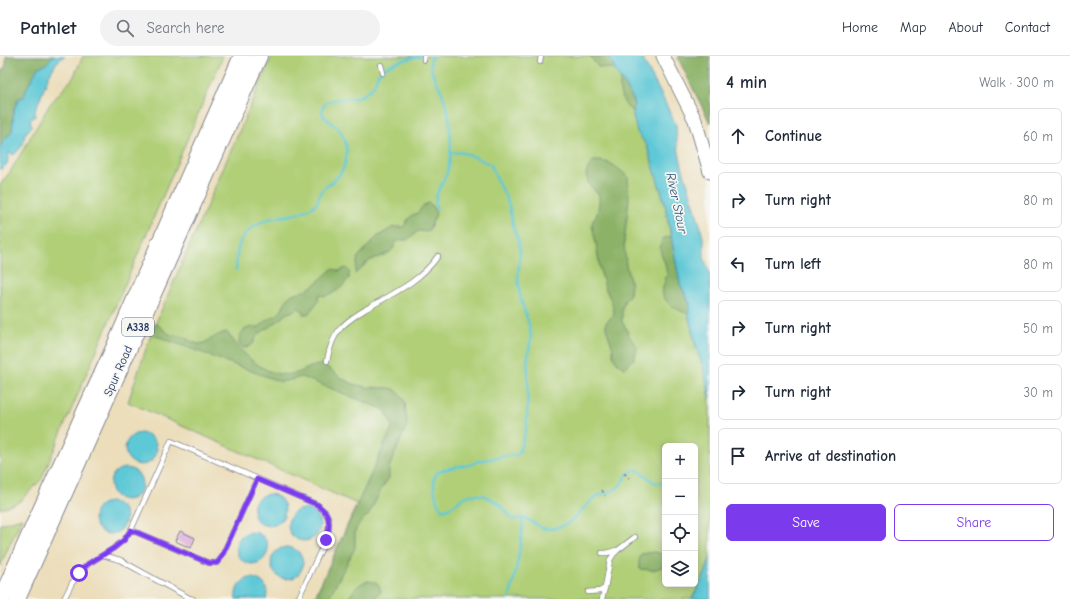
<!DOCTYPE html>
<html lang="en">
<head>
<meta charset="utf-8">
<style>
	:root { --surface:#fff; --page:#f2f2f3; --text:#1f2937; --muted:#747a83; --line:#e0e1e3; --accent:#7c3aed }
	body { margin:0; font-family:"Comic Neue",sans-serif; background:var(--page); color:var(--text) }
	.controls { position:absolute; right:12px; bottom:12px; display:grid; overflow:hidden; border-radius:6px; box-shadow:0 2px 10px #0003 }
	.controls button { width:36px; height:36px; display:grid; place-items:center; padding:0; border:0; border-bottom:1px solid var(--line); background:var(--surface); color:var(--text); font:20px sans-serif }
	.stop { position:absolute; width:12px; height:12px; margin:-9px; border:3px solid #7c3aed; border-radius:50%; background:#fff }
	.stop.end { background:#7c3aed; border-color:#fff; box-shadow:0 1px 4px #0008 }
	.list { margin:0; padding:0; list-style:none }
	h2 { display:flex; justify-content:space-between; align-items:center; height:52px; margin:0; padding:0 16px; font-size:17px }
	h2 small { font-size:13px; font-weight:400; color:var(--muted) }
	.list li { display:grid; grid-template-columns:26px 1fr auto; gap:12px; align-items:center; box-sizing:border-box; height:56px; margin:0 8px 8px; padding:0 8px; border:1px solid var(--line); border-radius:6px }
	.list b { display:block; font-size:15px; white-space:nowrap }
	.list em { font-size:13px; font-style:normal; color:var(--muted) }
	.actions { display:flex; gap:8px; padding:12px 16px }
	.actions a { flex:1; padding:9px 0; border:1px solid var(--accent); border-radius:6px; text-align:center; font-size:14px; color:var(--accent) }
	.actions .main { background:var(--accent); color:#fff }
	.icon { flex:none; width:22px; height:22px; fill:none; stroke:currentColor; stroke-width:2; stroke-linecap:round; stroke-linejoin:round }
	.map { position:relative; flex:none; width:710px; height:543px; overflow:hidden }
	header { display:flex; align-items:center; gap:24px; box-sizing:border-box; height:56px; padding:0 20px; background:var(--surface); border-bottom:1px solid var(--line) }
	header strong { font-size:19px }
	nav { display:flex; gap:22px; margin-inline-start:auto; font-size:14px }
	.search { width:280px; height:36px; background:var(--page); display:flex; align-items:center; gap:10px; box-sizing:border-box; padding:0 14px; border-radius:22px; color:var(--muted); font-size:15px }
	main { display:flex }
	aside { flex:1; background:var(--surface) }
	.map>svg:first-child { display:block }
	.green { fill:#b0cf77; stroke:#667f6a; fill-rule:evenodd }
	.forest { fill:#8cb268; stroke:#547063 }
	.water { fill:#5dc8d6; stroke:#3c7c9a }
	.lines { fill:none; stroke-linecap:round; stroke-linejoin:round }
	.stream { stroke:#5dc8d6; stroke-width:2.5 }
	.building { fill:#dca6d8 }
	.service-casing { stroke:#84868c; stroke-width:6 }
	.secondary-casing { stroke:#84868c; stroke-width:15 }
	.trunk-casing { stroke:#84868c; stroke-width:18 }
	.path { stroke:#84868c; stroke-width:1.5; stroke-dasharray:3 3; stroke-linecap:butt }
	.service { stroke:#fff; stroke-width:4.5 }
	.secondary { stroke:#fff; stroke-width:13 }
	.trunk { stroke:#fff; stroke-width:16 }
	.route { stroke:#7c3aed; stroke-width:5 }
	.labels { text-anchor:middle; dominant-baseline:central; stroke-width:3.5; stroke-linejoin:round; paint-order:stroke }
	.shield { fill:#f6f6f2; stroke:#5d6b8a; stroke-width:1 }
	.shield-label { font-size:11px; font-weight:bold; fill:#1b2f5e }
	.street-label { font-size:12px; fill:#1b2f5e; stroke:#f6f6f2 }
	.water-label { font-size:13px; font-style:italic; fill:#2c557c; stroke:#f6f6f2 }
</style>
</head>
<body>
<header>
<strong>Pathlet</strong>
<div class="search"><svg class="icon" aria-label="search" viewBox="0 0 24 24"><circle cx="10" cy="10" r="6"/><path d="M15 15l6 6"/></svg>Search here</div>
<nav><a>Home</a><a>Map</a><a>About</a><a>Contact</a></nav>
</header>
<main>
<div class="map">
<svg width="710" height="543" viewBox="0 0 710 543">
	<rect width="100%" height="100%" fill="#f6f6f2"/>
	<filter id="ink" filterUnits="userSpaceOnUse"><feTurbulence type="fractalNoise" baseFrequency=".025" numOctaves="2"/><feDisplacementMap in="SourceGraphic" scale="8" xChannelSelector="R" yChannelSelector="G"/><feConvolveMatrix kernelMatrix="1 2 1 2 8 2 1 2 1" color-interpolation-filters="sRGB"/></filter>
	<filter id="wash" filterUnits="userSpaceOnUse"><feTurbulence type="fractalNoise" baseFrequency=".012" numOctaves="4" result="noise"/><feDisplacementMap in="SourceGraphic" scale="16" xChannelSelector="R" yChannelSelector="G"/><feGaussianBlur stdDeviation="0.9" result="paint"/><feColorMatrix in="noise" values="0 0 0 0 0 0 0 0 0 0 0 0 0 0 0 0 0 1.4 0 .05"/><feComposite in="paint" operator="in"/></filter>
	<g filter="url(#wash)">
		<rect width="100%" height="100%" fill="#ecdebb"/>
		<path class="green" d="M83 0H223L41 424 19 446 0 453V129L10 116 50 48 73 22Z
			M272 0H609L616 17 626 30 634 45 637 75 647 90 665 148 674 200 690 249 688 258 696 291 704 314 710 339V502L705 518 692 543H314L357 448 128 346 151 278ZM665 390H695V528H665Z
			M22 462 0 510V468Z"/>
		<path class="forest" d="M6 0H53C50 2 50 5 47 7 46 9 44 10 42 11 35 20 27 30 24 41L19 42 14 53 12 75 1 88 0 92V18L6 9Z
			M590 0H609L615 13 598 11Z
			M677 0H710V67Z
			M621 23 626 30 634 45 633 56C623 49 617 36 621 23Z
			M593 105C612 105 614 109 628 121L629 143 624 186 626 209 631 229 630 238 625 244 622 253V266L626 272 629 280 637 291 636 297 634 303 625 312 621 310 616 305 613 299V293L606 272V266L613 260 614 256 611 244 605 232 600 214 596 187 592 170 593 164 596 160 598 154 599 146V139L589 129 586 118 588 112Z
			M429 147 433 150 436 158 429 174 427 176 418 175 407 184H402L396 186 393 193 389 197 369 205 355 218 358 201 372 186 377 181 393 171H404C407 164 410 159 418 157 420 153 424 148 429 147Z
			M671 180 680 228 690 249 688 258C677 254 659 245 663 231 665 224 668 220 666 213 664 199 657 198 662 183Z
			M346 212 350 216 348 221H350C346 225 343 231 338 234 334 237 330 237 326 240L319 239 318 241 319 244 308 258H303C303 254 301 253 298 252 294 254 291 257 287 257L278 265 257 279 253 288 246 292 242 291 239 288C239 284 240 277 244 274 249 270 254 272 259 271 262 269 265 265 269 263 271 261 275 261 277 259 284 254 284 244 291 239 296 235 303 237 308 233 317 227 324 220 332 213L340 215 343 213Z
			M156 267 169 278 185 281 190 285 198 288 204 287 220 278 227 276C242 298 267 325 297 317 301 316 304 314 308 312 312 310 318 309 323 308L341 322 353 328 367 331 389 332 394 333 400 338 405 346 407 369 389 412V422L382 432 368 460 364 462 357 471 355 476V492L328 543H314L393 370 385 354 302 321 281 326 151 278Z
			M653 496 665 498V506L662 511 653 514 640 513C638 508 639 504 641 498Z
			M368 525 376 526 380 531 381 536 373 543H348C353 535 358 527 368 525Z"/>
		<path class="water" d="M53 0H65L57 6 48 21 46 28 35 54V60L30 64 32 70 25 78 22 90 14 99 9 97 7 108 0 114V92L1 88 12 75 14 53 19 42 24 41 26 34 38 11C49 9 46 6 53 0Z
			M609 0H641L660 36 676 69 677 87 682 110 699 165 704 186V201L710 219V343L704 314 696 291 688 258 690 248 680 228 665 148 647 90 637 76 633 60 634 45 626 30 616 17Z
			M125 393a16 16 0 1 1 32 0a16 16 0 1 1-32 0Z
			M110 428a16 16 0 1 1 32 0a16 16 0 1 1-32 0Z
			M253 454a16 16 0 1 1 32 0a16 16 0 1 1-32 0Z
			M94 462a16 16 0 1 1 32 0a16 16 0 1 1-32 0Z
			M288 469a16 16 0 1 1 32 0a16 16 0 1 1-32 0Z
			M236 492a16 16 0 1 1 32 0a16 16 0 1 1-32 0Z
			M271 507a16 16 0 1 1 32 0a16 16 0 1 1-32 0Z
			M710 502V543H692L705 518Z
			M249 522C262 522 269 530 267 543H236C235 533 239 526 249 522Z"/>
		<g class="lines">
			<path class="stream" d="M432 0C426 15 439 26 443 40 447 50 450 62 450 73 451 85 451 98 449 109 448 113 447 118 445 121 441 132 432 141 437 153
				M450 96 463 97 477 102 491 109 494 116 498 126 505 139 509 150 514 175 518 183 520 196 518 222 520 240 529 269 531 282 527 306 528 317 527 361 526 373 519 397 516 399 505 400 478 405 470 409 459 410 443 414 437 417 434 422V434L438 448 443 454C453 452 456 446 465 441 476 435 491 441 500 449 505 453 508 458 512 463 516 463 521 462 524 462 537 466 539 476 555 472 569 469 576 461 585 451 588 448 592 443 596 441 602 437 610 437 616 433 624 427 626 414 638 414L655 427H663
				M236 214C237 206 236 197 239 189 244 173 263 163 279 161 291 159 306 157 316 148 319 144 319 138 322 134 325 130 331 128 334 125 350 110 351 86 336 70 331 66 322 62 322 55 322 39 349 45 358 41 365 38 373 32 376 25 377 22 377 19 379 17 389 6 408 3 421 0
				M509 543C516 516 522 490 523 462"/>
		</g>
		<g id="blocks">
			<path class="building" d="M180 475 195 482 191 492 175 485Z"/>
		</g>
	</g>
	<g filter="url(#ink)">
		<use href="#blocks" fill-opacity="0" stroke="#84868c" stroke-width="1"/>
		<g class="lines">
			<g class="service-casing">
				<path id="service" d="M424 4V0
					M540 6 541 0
					M381 9 383 17
					M327 305C329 294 332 283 339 274 346 265 357 259 366 253 392 238 421 225 438 200
					M131 474 209 507H217L221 502 257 423
					M602 497H607L616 494
					M103 499 120 504 189 542 193 543
					M588 536 600 535 605 532
					M64 543 72 527 88 508 114 492 124 484 131 474 171 385 318 449C320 452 324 454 326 457 331 465 329 475 326 483L299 541 296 543
					M602 543 605 532 610 504 613 499 618 494 635 481"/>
			</g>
			<g class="secondary-casing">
				<path id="secondary" d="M663 0 695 64 710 116"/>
			</g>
			<g class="trunk-casing">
				<path id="trunk" d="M1 543 83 360 114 292 146 218 242 0
					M17 543 259 0"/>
			</g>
			<path class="path" d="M624 417 629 422
				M602 434 605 440"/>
			<use href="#service" class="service"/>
			<use href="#secondary" class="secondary"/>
			<use href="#trunk" class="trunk"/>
		</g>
	</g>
	<g class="lines" filter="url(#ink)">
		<path class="route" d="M79 517 88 508 114 492 124 484 131 474 209 507H217L221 502 257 423 318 449C320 452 324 454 326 457 331 465 329 475 326 484"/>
	</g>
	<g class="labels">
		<rect class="shield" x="122" y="262" width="32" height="18" rx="3"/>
		<g class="shield-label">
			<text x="138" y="271">A338</text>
		</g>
		<g class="street-label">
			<text transform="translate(118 315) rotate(-66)">Spur Road</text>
		</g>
		<g class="water-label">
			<text transform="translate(677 147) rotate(78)">River Stour</text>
		</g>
	</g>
</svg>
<div class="controls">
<button>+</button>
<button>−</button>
<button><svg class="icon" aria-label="locate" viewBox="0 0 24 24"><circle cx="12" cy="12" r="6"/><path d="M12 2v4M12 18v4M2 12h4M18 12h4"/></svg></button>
<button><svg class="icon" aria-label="layers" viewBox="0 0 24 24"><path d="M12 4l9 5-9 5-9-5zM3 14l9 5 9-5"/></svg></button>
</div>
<div class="stop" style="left:79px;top:517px"></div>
<div class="stop end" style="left:326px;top:484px"></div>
</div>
<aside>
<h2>4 min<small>Walk · 300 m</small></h2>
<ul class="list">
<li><svg class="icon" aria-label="ahead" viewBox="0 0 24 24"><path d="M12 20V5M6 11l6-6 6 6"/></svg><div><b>Continue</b></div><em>60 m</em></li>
<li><svg class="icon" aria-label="right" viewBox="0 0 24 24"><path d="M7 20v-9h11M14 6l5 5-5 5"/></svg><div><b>Turn right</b></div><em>80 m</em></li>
<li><svg class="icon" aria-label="left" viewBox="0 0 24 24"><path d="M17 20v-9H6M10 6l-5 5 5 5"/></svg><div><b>Turn left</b></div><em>80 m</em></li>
<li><svg class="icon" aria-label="right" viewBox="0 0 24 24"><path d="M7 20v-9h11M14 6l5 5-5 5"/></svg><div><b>Turn right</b></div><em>50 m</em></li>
<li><svg class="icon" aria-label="right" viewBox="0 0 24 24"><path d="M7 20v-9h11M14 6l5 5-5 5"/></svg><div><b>Turn right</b></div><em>30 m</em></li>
<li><svg class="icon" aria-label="arrive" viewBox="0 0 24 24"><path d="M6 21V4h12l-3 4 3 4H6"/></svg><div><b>Arrive at destination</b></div></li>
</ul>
<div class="actions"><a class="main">Save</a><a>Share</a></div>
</aside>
</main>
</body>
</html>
